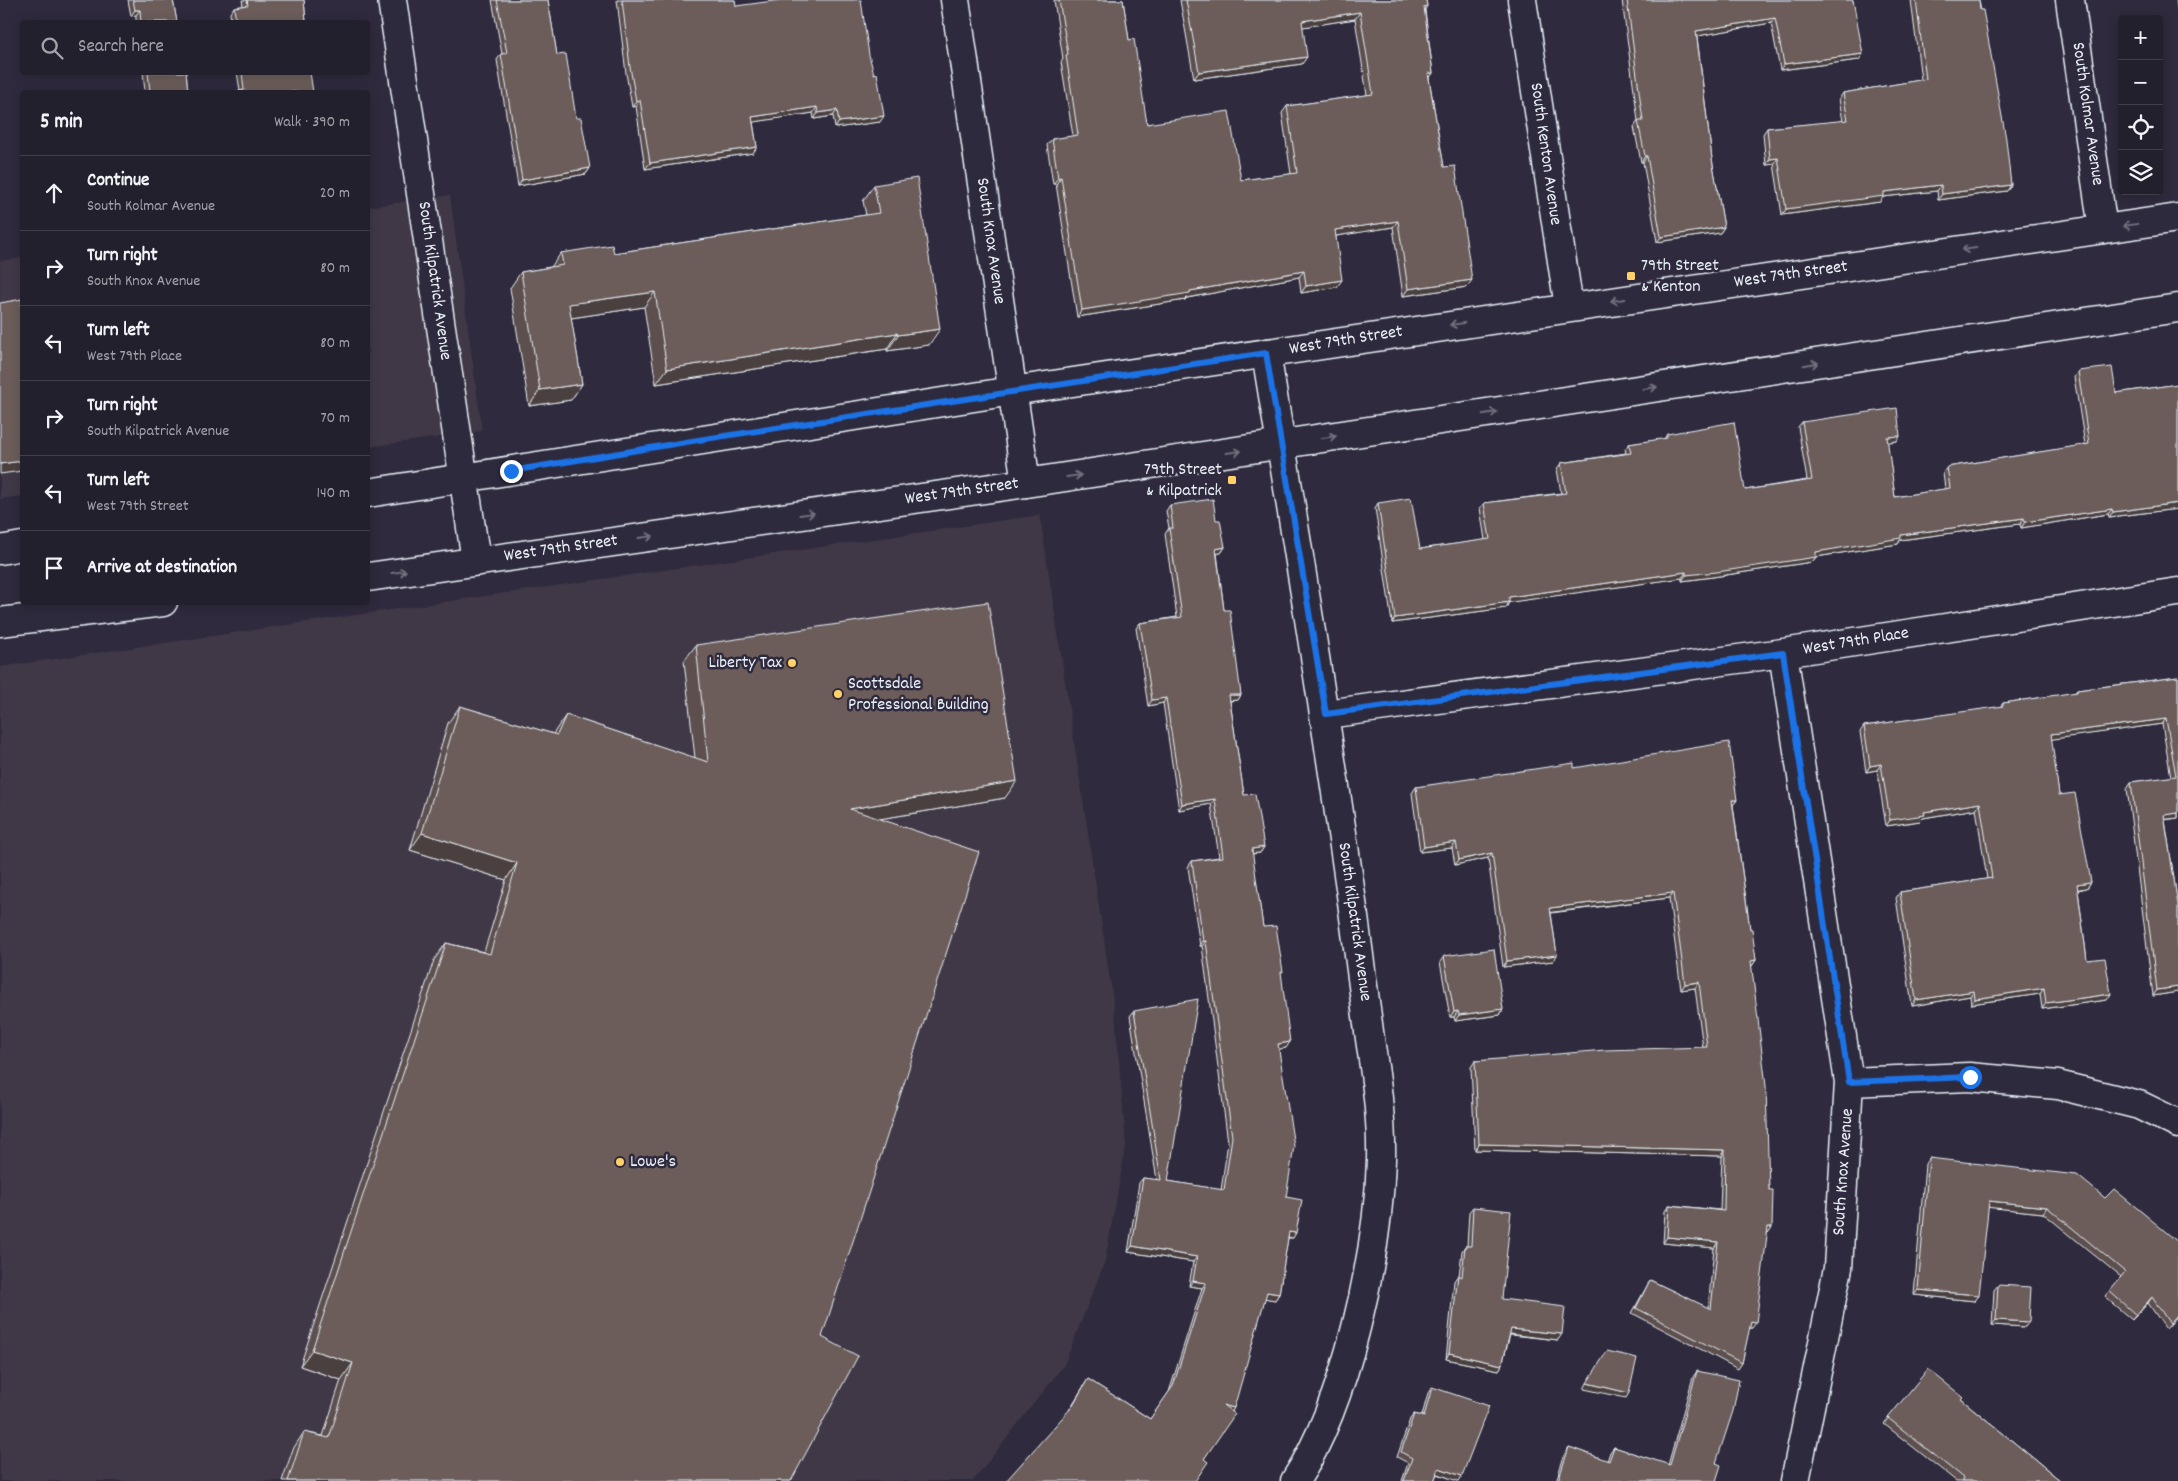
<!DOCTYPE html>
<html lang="en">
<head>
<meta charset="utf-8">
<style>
	:root { --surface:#23202e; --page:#2b2836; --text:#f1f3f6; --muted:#a3a3aa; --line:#403e4a }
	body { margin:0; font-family:Dekko,sans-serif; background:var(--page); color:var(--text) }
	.controls { position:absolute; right:15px; top:15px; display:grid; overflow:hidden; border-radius:5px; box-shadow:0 2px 12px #0003 }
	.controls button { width:45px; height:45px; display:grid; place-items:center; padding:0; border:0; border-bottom:1px solid var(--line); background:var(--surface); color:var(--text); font:25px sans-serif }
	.stop { position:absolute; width:15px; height:15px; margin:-11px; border:4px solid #1a73e8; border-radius:50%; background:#fff }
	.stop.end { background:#1a73e8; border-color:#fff; box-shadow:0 1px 5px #0008 }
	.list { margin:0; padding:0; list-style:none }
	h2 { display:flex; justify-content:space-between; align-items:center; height:65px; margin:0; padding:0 20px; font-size:21px }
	h2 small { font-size:16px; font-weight:400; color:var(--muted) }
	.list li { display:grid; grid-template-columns:32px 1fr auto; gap:15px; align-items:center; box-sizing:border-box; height:75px; padding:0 20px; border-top:1px solid var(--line) }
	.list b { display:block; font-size:19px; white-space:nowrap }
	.list p { margin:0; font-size:16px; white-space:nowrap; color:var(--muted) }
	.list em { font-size:16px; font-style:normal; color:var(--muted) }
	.icon { flex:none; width:28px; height:28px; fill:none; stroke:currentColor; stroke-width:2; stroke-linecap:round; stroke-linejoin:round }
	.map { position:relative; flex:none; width:2178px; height:1481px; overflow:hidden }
	.search { position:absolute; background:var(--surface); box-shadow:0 2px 12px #0003; left:20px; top:20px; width:350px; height:55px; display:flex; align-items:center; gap:12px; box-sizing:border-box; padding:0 18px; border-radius:5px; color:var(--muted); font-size:19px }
	.panel { position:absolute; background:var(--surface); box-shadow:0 2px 12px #0003; left:20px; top:90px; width:350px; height:515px; border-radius:5px }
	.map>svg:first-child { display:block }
	.built { fill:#413946 }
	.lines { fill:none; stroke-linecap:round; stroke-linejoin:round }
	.minor-casing { stroke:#e8f1f8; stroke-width:31 }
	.secondary-casing { stroke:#e8f1f8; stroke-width:31 }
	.minor { stroke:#2f2a3d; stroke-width:28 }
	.secondary { stroke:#2f2a3d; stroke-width:28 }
	.wall { fill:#5d504d; stroke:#e8f1f8 }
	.shaded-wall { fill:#4c413f; stroke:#e8f1f8 }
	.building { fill:#6c5d5a; stroke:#e8f1f8 }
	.oneway { stroke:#70707e }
	.route { stroke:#1a73e8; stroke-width:6 }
	.poi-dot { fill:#ffd166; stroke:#2f2a3d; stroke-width:2 }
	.labels { text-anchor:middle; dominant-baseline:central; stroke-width:5; stroke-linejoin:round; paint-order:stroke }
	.street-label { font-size:18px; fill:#e8f1f8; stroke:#2f2a3d }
	.poi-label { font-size:18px; fill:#e8f1f8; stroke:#2f2a3d; text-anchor:start }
</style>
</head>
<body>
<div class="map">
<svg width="2178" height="1481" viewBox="0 0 2178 1481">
	<rect width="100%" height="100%" fill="#2f2a3d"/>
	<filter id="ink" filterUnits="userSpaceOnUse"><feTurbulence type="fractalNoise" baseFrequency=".02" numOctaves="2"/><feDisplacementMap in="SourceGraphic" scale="10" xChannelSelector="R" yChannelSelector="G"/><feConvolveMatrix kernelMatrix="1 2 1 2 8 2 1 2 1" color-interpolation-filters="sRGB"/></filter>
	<g filter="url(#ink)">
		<path class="built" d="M450 195 482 431 368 447V207Z
			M22 258V496L0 499V261Z
			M1040 515 1115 1013 1126 1145 1105 1261 1064 1365 973 1481H0V667Z"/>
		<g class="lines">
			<g class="minor-casing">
				<path id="minor" d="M392 0 476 561
					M955 0 1026 483
					M1522 0 1569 307
					M2070 0 2103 229
					M1266 353C1296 536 1326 718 1352 902 1358 947 1364 993 1370 1039 1376 1079 1382 1120 1381 1160 1378 1255 1347 1401 1295 1481
					M1783 653 1849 1082 1838 1268 1795 1481
					M1326 714 1783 653 2178 592
					M1849 1082 1969 1077 2058 1085 2139 1105 2178 1124"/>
			</g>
			<g class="secondary-casing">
				<path id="secondary" d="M368 493 1012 391 2178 218
					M0 550 22 546
					M368 577 1026 483 2178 308
					M0 622 163 602"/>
			</g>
			<use href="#minor" class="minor"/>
			<use href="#secondary" class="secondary"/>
		</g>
		<path class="wall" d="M128 0H173L177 22H136V15L131 16Z
			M242 0H304L306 22H231L230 13 234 7 243 6Z
			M492 0H548L557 55 590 168 586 174 518 186 497 60 501 54H502Z
			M617 0H735L736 6 880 122 835 128 833 116 814 119 813 113 753 122 757 147 753 153 645 169 636 106 632 107 626 73Z
			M1054 0H1123L1129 40 1147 124 1241 180 1291 174 1282 113 1287 106 1367 95 1355 19 1302 27V64L1194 79 1180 0H1426L1427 6 1425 10 1433 73 1429 78 1444 167 1467 287 1403 296 1393 227 1336 236 1337 287 1301 293 1299 277 1187 298 1185 300 1077 317 1056 184H1053L1047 145 1052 139 1073 136 1061 62 1063 59Z
			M1622 0H1853L1859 60 1780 70 1771 23 1697 36 1712 159 1724 227 1720 233 1657 242 1643 162H1641L1634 127 1638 121Z
			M1911 0H1979L2011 185 2007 191 1938 200 1937 191 1883 197 1880 202 1782 215 1774 164 1766 165 1763 134 1767 128 1843 121 1839 99 1843 93 1921 80Z
			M2176 0H2178V16Z
			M143 72H186L188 92H145Z
			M237 72H310L240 91Z
			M874 185 929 345 887 351V349L656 384 644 307 571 318 582 384 571 400 529 406 510 288 521 272 551 267 561 253H614L866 215 863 201Z
			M2078 371 2116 393 2178 384V509L2109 517 2108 514 2021 528 2020 524 1900 540 1898 544 1816 557 1812 562 1713 577 1682 581V578L1509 602 1506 608 1392 623 1375 508 1378 503 1420 549 1485 540 1480 508 1484 503 1561 493 1557 469 1561 463 1626 453 1625 449 1629 444 1664 439 1667 434 1745 490 1807 480 1798 427 1802 422 1900 436 1897 441 1887 442 1895 497 1945 489 1943 473 1947 467 2085 445 2074 377Z
			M1170 505 1216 520 1225 547 1221 553H1217L1224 610 1241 695 1238 700 1230 701 1244 795 1264 847 1260 853 1252 854 1263 927 1281 975 1286 1048 1279 1049 1286 1197 1293 1238H1288L1279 1294 1275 1300 1265 1298 1232 1412 1204 1459 1069 1410 1088 1379 1150 1419 1169 1392 1202 1288 1189 1286 1193 1262 1128 1252 1139 1183 1143 1178 1157 1180 1130 1016 1134 1011 1168 1181 1221 1190 1228 1142 1202 946H1200L1188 867 1192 861 1219 857 1211 804 1179 810 1163 703 1148 706 1136 628 1140 623 1177 617 1165 534 1169 528 1166 511Z
			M696 645 1005 798 879 819 822 1337 791 1481H282L293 1449 304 1432 323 1436 341 1380 300 1366 434 960 446 943 484 952 506 880 410 850 448 723 460 706 553 734 566 715 695 758 684 661Z
			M2178 677V818L2165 820 2178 905V992L2153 996 2127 788 2131 782 2171 777 2162 724 2051 739 2059 795 2091 882 2087 888 2078 890 2087 960 2107 1000 2042 1009 2040 994 1971 1004 1970 996 1912 1006 1896 898 1900 892 1987 879 1976 809 1923 818 1920 821 1886 826 1877 770 1866 772 1860 732 1864 726 2000 707 2003 703 2074 693 2077 690Z
			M1574 768 1737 800 1733 805 1750 929 1756 960 1752 966H1751L1772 1227 1768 1233H1767L1752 1328H1749L1742 1363 1738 1369 1632 1313 1647 1286 1650 1280 1708 1308 1714 1248 1663 1243 1665 1211 1669 1205 1720 1210 1722 1156 1475 1150 1471 1067 1475 1061 1703 1048 1695 988 1681 990 1669 898 1551 913 1557 955 1553 961 1503 967 1488 858 1455 865 1452 848 1420 852 1412 793 1416 787Z
			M1444 956 1503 1009 1500 1015 1455 1021 1454 1017H1450L1440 962Z
			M1929 1158 2105 1198 2178 1316 2166 1329 2148 1303 2132 1320 2105 1297 2121 1277 2043 1213 1988 1207 1975 1301 1914 1295 1925 1164Z
			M1473 1207 1502 1299 1558 1340 1510 1335 1502 1365 1499 1370 1446 1359 1454 1281 1458 1275 1459 1276 1462 1251 1465 1246H1467L1469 1212Z
			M1998 1285 2025 1327 1992 1325 1994 1290Z
			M1697 1371 1716 1463V1481H1556L1565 1453 1569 1447 1607 1461 1610 1452 1614 1447 1668 1465 1693 1377Z
			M1432 1387 1459 1481 1437 1474 1434 1481H1402L1408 1463 1397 1457 1410 1419 1414 1414 1422 1416 1428 1393Z
			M1961 1399 2061 1481H1956L1884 1424 1888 1418Z"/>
		<path class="shaded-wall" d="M135 10H140L136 15 131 16Z
			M1360 12 1355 19 1297 28 1302 21Z
			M1775 18 1771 23 1692 37 1696 31Z
			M1863 54 1859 60 1780 70 1784 64Z
			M1307 57 1302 64 1194 79 1199 72Z
			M1428 73H1433L1428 80Z
			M640 100 636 106 632 107 636 101Z
			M817 107 813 113 748 123 752 117Z
			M837 110 833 116 814 119 818 113Z
			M884 116 880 122 835 128 839 122Z
			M757 147 753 153 645 169 650 163Z
			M1645 156H1647L1643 162H1641Z
			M1778 158 1774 164 1766 165 1770 159Z
			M590 168 586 174 518 186 522 180Z
			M1061 177 1056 184H1053L1058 178Z
			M1941 185 1937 191 1883 197 1880 202 1782 215 1786 209 1884 192Z
			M2011 185 2007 191 1938 200 1942 194Z
			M1398 221 1393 227 1330 237 1335 230Z
			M1724 227 1720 233 1657 242 1661 237Z
			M1304 271 1299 277 1187 298 1185 300 1077 317 1082 310Z
			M1342 280 1337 287 1301 293 1306 286Z
			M1472 280 1467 287 1403 296 1408 289Z
			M655 292 644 307 558 320 569 304Z
			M940 329 929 345 887 351 898 335Z
			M897 333 887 349 656 384 667 369Z
			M582 384 571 400 529 406 540 390Z
			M1900 436 1897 441 1883 443 1887 437Z
			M22 461V471L0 474V464Z
			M2178 503V509L2109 517 2113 512Z
			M2112 509 2108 514 2021 528 2025 522Z
			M2024 518 2020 524 1900 540 1898 544 1816 557 1812 562 1713 577 1682 581 1686 575 1816 552 1901 535Z
			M1225 547 1221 553 1212 554 1216 549Z
			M1686 572 1682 578 1505 603 1509 597Z
			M1509 602 1506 608 1392 623 1395 618Z
			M1229 695H1241L1238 700 1225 701Z
			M1166 698 1163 703 1148 706 1152 700Z
			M2166 719 2162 724 2047 740 2051 734Z
			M1881 764 1877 770 1866 772 1870 766Z
			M1017 781 1005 798 838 826 850 809Z
			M1215 799 1211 804 1179 810 1182 804Z
			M1732 800H1737L1733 805 1728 806Z
			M1980 803 1976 809 1923 818 1920 821 1886 826 1890 820 1924 812Z
			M2178 813V818L2160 820 2164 815Z
			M422 833 517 863 506 880 410 850Z
			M1456 842 1452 848 1420 852 1424 847Z
			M1264 847 1260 853 1248 854 1252 849Z
			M1492 853 1488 858 1455 865 1459 860Z
			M2091 882 2087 888 2073 890 2077 884Z
			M1673 893 1669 898 1546 913 1550 908Z
			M1203 941H1206L1202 946H1200Z
			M1557 955 1553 961 1503 967 1507 961Z
			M1756 960 1752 966 1747 967 1751 961Z
			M1699 982 1695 988 1681 990 1685 984Z
			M2178 987V992L2153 996 2157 990Z
			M2044 988 2040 994 1971 1004 1975 999Z
			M1974 991 1970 996 1912 1006 1916 1000Z
			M2111 994 2107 1000 2042 1009 2046 1003Z
			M1503 1009 1500 1015 1455 1021 1459 1015Z
			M1458 1011 1454 1017H1450L1454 1012Z
			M1290 1042 1286 1048 1274 1050 1278 1044Z
			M1479 1144 1725 1150 1722 1156 1475 1150Z
			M1989 1201 2047 1207 2043 1213 1985 1207Z
			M1768 1227H1772L1768 1233H1764Z
			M1289 1232 1296 1233 1293 1238 1285 1237Z
			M1667 1237 1718 1242 1714 1248 1663 1243Z
			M1132 1246 1197 1257 1193 1262 1128 1252Z
			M1193 1281 1206 1283 1202 1288 1189 1286Z
			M1918 1290 1979 1295 1975 1301 1914 1295Z
			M1267 1292 1279 1294 1275 1300 1263 1298Z
			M2152 1297 2148 1303 2132 1320 2136 1315Z
			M1996 1320 2029 1322 2025 1327 1992 1325Z
			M1751 1322 1756 1323 1752 1328H1747Z
			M1511 1329 1562 1334 1558 1340 1508 1334Z
			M312 1350 353 1363 341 1380 300 1366Z
			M1449 1353 1502 1365 1499 1370 1446 1359Z
			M1587 1383 1629 1393 1626 1398 1584 1389Z
			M1223 1405 1234 1408 1230 1414Z
			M1439 1468 1462 1476 1459 1481H1457L1436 1473Z"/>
		<path class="building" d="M133 0H173L177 22H141L140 10H135Z
			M247 0H304L306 22H236L234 7 248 5Z
			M497 0H548L557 55 566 54 576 118H581L590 168 522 180 501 54 507 53Z
			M622 0H735L736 6 781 0H861L869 55 874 74 877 73 884 116 839 122 837 110 818 113 817 107 752 117 757 147 650 163 640 100 636 101 630 67Z
			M1059 0H1123L1129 40 1134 39 1147 124 1229 111 1241 180 1297 173 1287 106 1373 94 1360 12 1302 21 1307 57 1199 72 1186 0H1426L1427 6 1424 7 1433 73H1428L1444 167 1455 166 1472 280 1408 289 1398 221 1335 230 1342 280 1306 286 1304 271 1190 291V293L1082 310 1061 177 1058 178 1052 139 1078 135 1066 55 1068 54Z
			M1627 0H1853L1863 54 1784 64 1775 18 1696 31 1712 159 1724 227 1661 237 1647 156H1645L1638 121H1643Z
			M1916 0H1979L1980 10H1983L2006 139 2011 185 1942 194 1941 185 1884 192V196L1786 209 1778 158 1770 159 1767 128 1848 120 1843 93 1926 79Z
			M148 72H186L188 92H150Z
			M242 72H310L313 92H233L244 90Z
			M917 178 940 329 898 335 897 333 667 369 655 292 569 304 582 384 540 390 521 272 563 265 561 253 612 245 614 253 879 213 874 185Z
			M22 299V461L0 464V303Z
			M2112 367 2116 393 2178 384V503L2113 512 2112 509 2025 522 2024 518 1901 535V538L1816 552V557L1717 572 1686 575V572L1509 597V602L1395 618 1378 503 1411 498 1420 549 1490 539 1484 503 1566 493 1561 463 1631 453 1629 444 1667 438V434L1734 422 1745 490 1812 480 1802 422 1897 408 1900 436 1887 437 1895 497 1950 488 1947 467 2089 444 2078 371Z
			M1213 499 1216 520H1220L1225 547 1216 549 1224 610H1230L1241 695H1229L1244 795 1255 794 1264 847 1252 849 1263 927 1276 926 1283 972H1281L1290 1042 1278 1044 1294 1146 1286 1197 1302 1200 1296 1233 1289 1232 1279 1294 1267 1292 1234 1408 1223 1405 1235 1414 1204 1459 1208 1462 1195 1481H1006L1071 1408 1088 1379 1150 1419 1173 1386 1206 1283 1193 1281 1197 1257 1132 1246 1143 1178 1161 1180 1134 1011 1198 999 1168 1181 1224 1190 1232 1137 1206 941H1203L1192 861 1223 857 1215 799 1182 804 1166 698 1152 700 1140 623 1182 617 1169 528H1173L1170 505Z
			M988 602 1017 781 850 809 979 852 822 1337 858 1356 791 1481H288L304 1432 329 1438 353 1363 312 1350 446 943 490 954 517 863 422 833 460 706 557 735 566 715 708 762 696 645Z
			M2178 677V813L2164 815 2178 905V987L2157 990 2131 782 2176 776 2166 719 2051 734 2059 795 2075 793 2091 882 2077 884 2087 960 2105 958 2111 994 2046 1003 2044 988 1975 999 1974 991 1916 1000 1900 892 1992 878 1980 803 1924 812 1925 815 1890 820 1881 764 1870 766 1864 726 2003 706V703L2077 692V690Z
			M1729 742 1737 800H1732L1750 929H1752L1756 960 1751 961 1766 1086 1769 1190H1773L1772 1227H1768L1756 1323 1751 1322 1742 1363 1636 1308 1650 1280 1711 1309 1718 1242 1667 1237 1669 1205 1724 1211 1725 1150 1479 1144 1475 1061 1605 1050 1707 1047 1699 982 1685 984 1673 893 1550 908 1557 955 1507 961 1492 853 1459 860 1456 842 1424 847 1416 787 1574 763V768Z
			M1494 949 1503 1009 1459 1015 1458 1011 1454 1012 1444 956Z
			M1929 1158 2077 1175 2105 1198 2114 1189 2178 1242V1315L2170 1324 2152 1297 2136 1315 2109 1291 2125 1272 2047 1207 1989 1201 1979 1295 1918 1290Z
			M1473 1207 1511 1211 1502 1299 1565 1307 1562 1334 1511 1329 1502 1365 1449 1353 1458 1275 1462 1277 1465 1246H1471Z
			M1998 1285 2031 1287 2029 1322 1996 1320Z
			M1607 1351 1637 1358 1629 1393 1587 1383Z
			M1928 1369 1963 1397 1961 1399 2061 1481H1962V1480L1963 1478 1888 1418Z
			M1697 1371 1739 1380 1733 1411 1716 1463 1721 1465 1716 1481H1558L1569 1447 1609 1461 1614 1447 1670 1465Z
			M1432 1387 1489 1406 1462 1476 1439 1468 1434 1481H1404L1412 1458 1401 1452 1414 1414 1424 1417Z"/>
		<defs><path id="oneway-shaft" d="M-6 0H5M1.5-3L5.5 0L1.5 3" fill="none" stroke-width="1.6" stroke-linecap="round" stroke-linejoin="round" transform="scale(1.25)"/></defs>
		<g class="oneway">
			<use href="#oneway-shaft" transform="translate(2130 225) rotate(172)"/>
			<use href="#oneway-shaft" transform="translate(1969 249) rotate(172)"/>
			<use href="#oneway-shaft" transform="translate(1618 300) rotate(172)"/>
			<use href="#oneway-shaft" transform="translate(1457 324) rotate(172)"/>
			<use href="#oneway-shaft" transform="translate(1811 364) rotate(-9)"/>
			<use href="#oneway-shaft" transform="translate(1650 388) rotate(-9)"/>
			<use href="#oneway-shaft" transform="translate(1490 413) rotate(-9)"/>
			<use href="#oneway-shaft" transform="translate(1329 437) rotate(-9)"/>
			<use href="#oneway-shaft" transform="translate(1234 452) rotate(-8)"/>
			<use href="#oneway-shaft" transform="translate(1074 476) rotate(-8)"/>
			<use href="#oneway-shaft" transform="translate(807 514) rotate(-8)"/>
			<use href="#oneway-shaft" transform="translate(646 537) rotate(-8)"/>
			<use href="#oneway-shaft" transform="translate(399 572) rotate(-8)"/>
		</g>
	</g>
	<g class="lines" filter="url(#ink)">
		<path class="route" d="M511 471 698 440 1266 353 1326 714 1783 653 1849 1082 1970 1077"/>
	</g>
	<g class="poi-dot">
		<rect x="1626" y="271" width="10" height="10" rx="2.5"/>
		<rect x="1227" y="475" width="10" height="10" rx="2.5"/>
		<circle cx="792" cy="663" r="5"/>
		<circle cx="838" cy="694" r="5"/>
		<circle cx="620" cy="1162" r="5"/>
	</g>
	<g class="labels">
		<g class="street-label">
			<text transform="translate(2087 114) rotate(82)">South Kolmar Avenue</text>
			<text transform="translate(1545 154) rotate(82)">South Kenton Avenue</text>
			<text transform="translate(990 241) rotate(82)">South Knox Avenue</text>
			<text transform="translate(1791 275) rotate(-8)">West 79th Street</text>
			<text transform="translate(434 281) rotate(82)">South Kilpatrick Avenue</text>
			<text transform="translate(1346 341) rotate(-9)">West 79th Street</text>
			<text transform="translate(962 492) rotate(-8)">West 79th Street</text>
			<text transform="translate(561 549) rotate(-8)">West 79th Street</text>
			<text transform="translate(1856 642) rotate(-9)">West 79th Place</text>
			<text transform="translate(1354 922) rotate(82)">South Kilpatrick Avenue</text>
			<text transform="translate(1844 1172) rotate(-86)">South Knox Avenue</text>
		</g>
		<g class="poi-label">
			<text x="1641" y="266">79th Street<tspan x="1641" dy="21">&amp; Kenton</tspan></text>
			<text x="1222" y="470" text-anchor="end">79th Street<tspan x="1222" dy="21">&amp; Kilpatrick</tspan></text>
			<text x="782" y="663" text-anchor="end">Liberty Tax</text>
			<text x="848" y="684">Scottsdale<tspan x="848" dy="21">Professional Building</tspan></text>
			<text x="630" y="1162">Lowe's</text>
		</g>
	</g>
</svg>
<div class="controls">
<button>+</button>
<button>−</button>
<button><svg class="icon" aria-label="locate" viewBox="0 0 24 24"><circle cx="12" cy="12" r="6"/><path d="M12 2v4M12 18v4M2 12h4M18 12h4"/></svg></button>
<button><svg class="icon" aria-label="layers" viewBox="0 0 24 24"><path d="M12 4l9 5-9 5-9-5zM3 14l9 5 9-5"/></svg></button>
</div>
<div class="stop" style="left:1970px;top:1077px"></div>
<div class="stop end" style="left:511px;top:471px"></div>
<div class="search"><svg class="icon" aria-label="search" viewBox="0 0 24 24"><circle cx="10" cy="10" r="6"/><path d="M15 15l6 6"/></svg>Search here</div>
<section class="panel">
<h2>5 min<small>Walk · 390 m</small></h2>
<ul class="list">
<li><svg class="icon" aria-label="ahead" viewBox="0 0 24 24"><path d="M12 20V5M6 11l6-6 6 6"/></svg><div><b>Continue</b><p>South Kolmar Avenue</p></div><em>20 m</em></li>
<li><svg class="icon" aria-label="right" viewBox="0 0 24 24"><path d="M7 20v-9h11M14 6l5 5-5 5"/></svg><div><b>Turn right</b><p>South Knox Avenue</p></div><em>80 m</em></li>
<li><svg class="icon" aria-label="left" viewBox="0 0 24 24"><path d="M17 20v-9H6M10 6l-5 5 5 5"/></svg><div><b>Turn left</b><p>West 79th Place</p></div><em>80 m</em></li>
<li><svg class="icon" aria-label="right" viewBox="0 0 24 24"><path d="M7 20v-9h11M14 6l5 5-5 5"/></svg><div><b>Turn right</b><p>South Kilpatrick Avenue</p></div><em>70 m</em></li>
<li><svg class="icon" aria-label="left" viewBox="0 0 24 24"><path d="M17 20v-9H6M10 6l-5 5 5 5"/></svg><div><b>Turn left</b><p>West 79th Street</p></div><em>140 m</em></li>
<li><svg class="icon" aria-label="arrive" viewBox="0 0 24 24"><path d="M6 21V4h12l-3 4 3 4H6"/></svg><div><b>Arrive at destination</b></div></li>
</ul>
</section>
</div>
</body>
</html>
